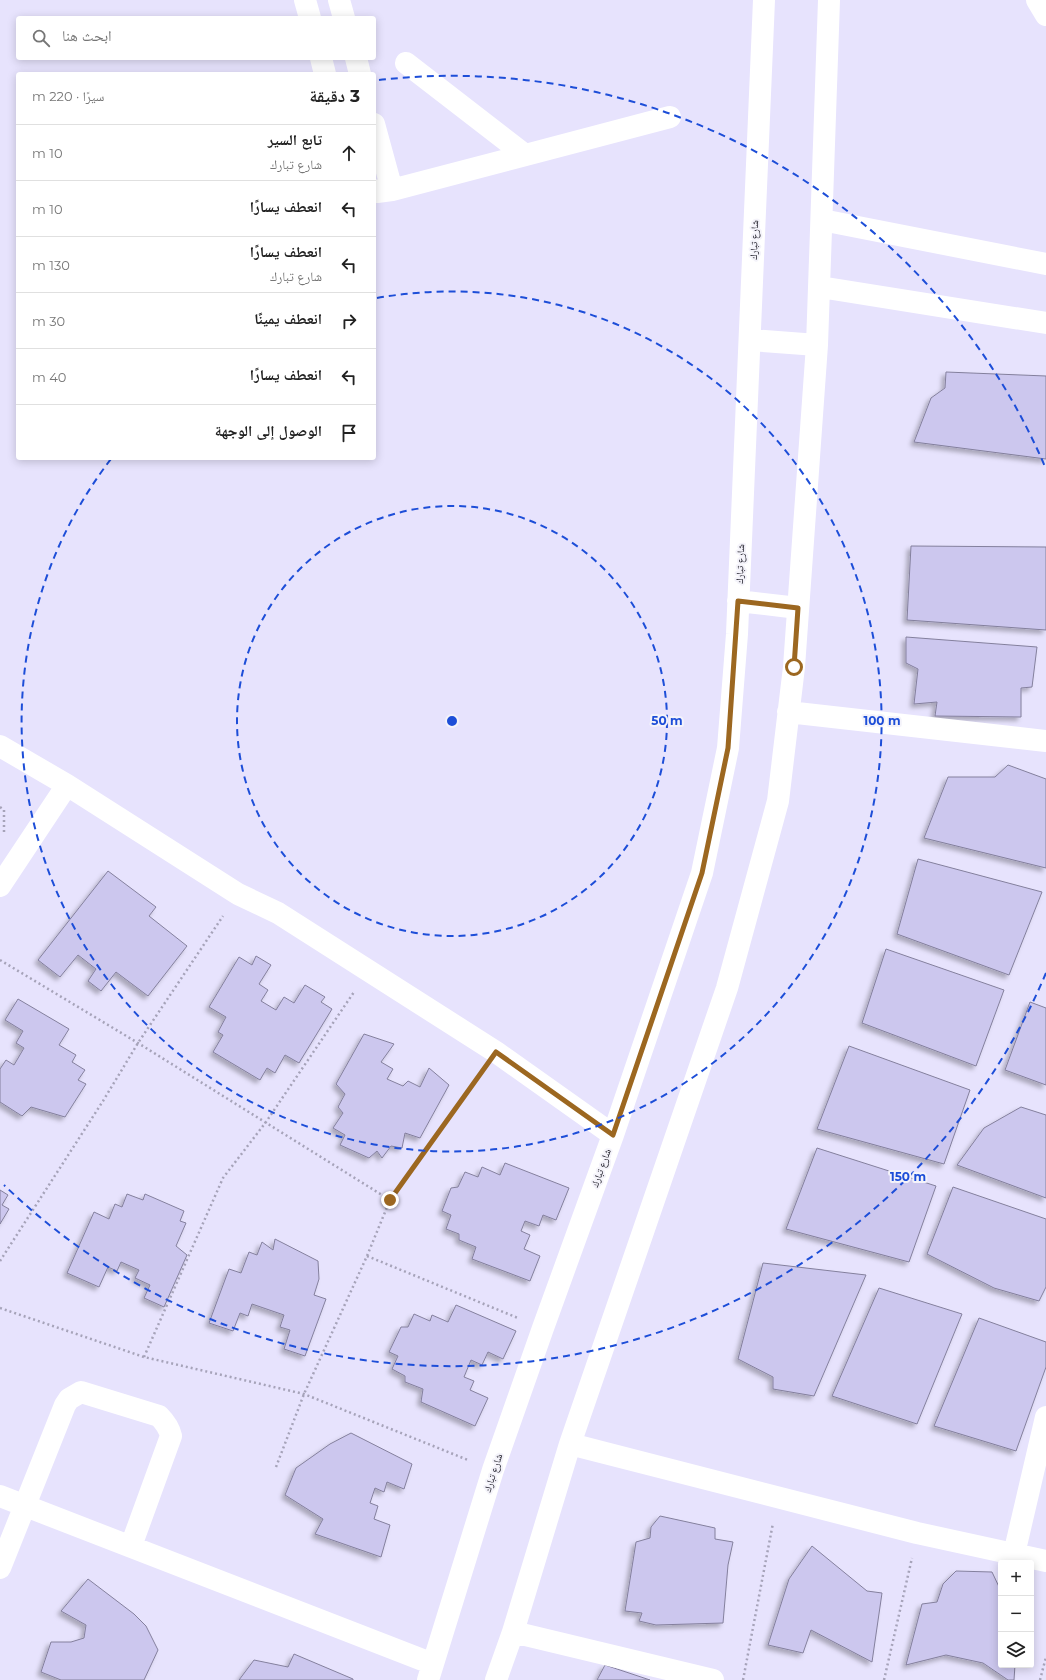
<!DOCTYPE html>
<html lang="ar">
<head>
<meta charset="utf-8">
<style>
	:root { --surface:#fff; --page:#f2f2f2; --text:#222; --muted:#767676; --line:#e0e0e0 }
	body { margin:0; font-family:Montserrat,"Noto Naskh Arabic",sans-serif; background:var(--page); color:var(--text); direction:rtl }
	.controls { position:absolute; right:12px; bottom:12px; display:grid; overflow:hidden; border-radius:4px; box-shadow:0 2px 10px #0003 }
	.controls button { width:36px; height:36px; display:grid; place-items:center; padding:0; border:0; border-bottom:1px solid var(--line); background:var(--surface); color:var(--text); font:20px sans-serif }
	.stop { position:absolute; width:12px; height:12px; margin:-9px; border:3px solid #9c6720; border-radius:50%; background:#fff }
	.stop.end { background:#9c6720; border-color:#fff; box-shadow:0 1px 4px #0008 }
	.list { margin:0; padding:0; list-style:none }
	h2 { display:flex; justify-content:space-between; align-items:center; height:52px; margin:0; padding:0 16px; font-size:17px }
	h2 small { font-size:13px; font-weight:400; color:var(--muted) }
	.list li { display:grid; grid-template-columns:26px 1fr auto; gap:12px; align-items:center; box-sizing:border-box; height:56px; padding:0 16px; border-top:1px solid var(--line) }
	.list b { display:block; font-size:15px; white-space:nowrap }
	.list p { margin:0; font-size:13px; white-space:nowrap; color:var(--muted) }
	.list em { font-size:13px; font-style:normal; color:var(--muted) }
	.icon { flex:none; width:22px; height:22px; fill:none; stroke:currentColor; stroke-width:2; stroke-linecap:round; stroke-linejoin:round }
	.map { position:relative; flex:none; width:1046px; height:1680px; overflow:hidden; direction:ltr }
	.search { position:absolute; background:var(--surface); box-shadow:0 2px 10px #0003; left:16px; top:16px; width:360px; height:44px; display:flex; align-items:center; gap:10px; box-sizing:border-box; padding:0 14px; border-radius:4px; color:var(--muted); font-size:15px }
	.panel { position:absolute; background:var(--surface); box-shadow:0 2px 10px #0003; left:16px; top:72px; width:360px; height:388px; border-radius:4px; direction:rtl }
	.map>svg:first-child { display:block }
	.building { fill:#ccc7ee; stroke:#84809d; filter:url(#shadow) }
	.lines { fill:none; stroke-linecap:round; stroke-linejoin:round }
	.path { stroke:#a6a3b9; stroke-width:2.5; stroke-dasharray:2 3; stroke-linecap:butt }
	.minor { stroke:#fff; stroke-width:22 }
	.route { stroke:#9c6720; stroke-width:5 }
	.ring { fill:none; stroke:#1d4ed8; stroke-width:2; stroke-dasharray:7 5 }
	.labels { text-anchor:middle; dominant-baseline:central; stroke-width:4; stroke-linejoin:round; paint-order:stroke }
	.street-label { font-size:10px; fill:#171621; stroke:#f4f3fa }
	.centre { fill:#1d4ed8; stroke:#f4f3fa; stroke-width:2 }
	.ring-label { font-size:12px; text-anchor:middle; font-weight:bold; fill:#1d4ed8; stroke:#f4f3fa; stroke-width:4; stroke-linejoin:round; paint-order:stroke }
</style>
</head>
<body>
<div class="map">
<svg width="1046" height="1680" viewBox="0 0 1046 1680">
	<defs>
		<filter id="shadow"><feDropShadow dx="-3.5" dy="3.5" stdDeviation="2" flood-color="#0004"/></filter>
	</defs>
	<rect width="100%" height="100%" fill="#e7e3fd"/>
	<path class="building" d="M946 372 1046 376V459L914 442 931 398 945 388Z
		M911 546 1046 547V630L907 620Z
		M906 637 1037 647 1032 687 1021 688V717L935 716 937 702 914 704 918 669 906 663Z
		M1008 765 1046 779V868L924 838 948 777H995Z
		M918 859 1042 892 1009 975 897 934Z
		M108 871 156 907 149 916 187 946 148 996 116 972 101 991 88 981 96 969 78 955 60 977 38 960Z
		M886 949 1004 990 976 1066 862 1023Z
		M256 956 271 965 259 984 268 990 261 1001 276 1010 284 997 294 1003 305 985 325 997 321 1002 332 1009 299 1063 285 1055 275 1073 267 1068 260 1080 213 1052 223 1035 218 1032 226 1017 209 1007 239 957 252 965Z
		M18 999 69 1029 59 1045 76 1055 72 1062 85 1070 78 1080 86 1084 65 1117 31 1107 22 1116 0 1102V1069L6 1060 14 1065 24 1048 16 1043 23 1031 5 1020Z
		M1030 1002 1046 1008V1085L1005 1070Z
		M364 1034 394 1044 381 1062 393 1069 387 1079 403 1086 408 1081 420 1087 429 1068 449 1085 420 1138 405 1133 402 1148 391 1146 382 1158 377 1151 369 1158 340 1145 345 1135 333 1128 343 1113 338 1107 345 1094 336 1084Z
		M849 1046 970 1090 944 1164 817 1129Z
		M1021 1107 1046 1115V1198L957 1165 984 1128Z
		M817 1148 936 1186 909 1262 786 1229Z
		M505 1163 569 1188 556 1220 543 1215 539 1226 525 1221 521 1231 530 1235 524 1249 540 1256 530 1281 472 1259 476 1247 459 1240V1234L446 1229 451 1215 442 1211 451 1188 458 1187 465 1172 478 1177 482 1167 500 1175Z
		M953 1187 1046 1219V1287L1039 1301 994 1288 927 1254Z
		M0 1190 8 1195 2 1205 9 1209 0 1224Z
		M127 1194 143 1200 145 1194 184 1211 180 1221 186 1223 176 1246 187 1255 164 1307 144 1298 150 1285 135 1278 139 1270 121 1262 117 1271 108 1267 99 1287 67 1273 94 1212 109 1219 115 1204 122 1207Z
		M275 1239 318 1261 319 1279 314 1295 326 1299 305 1356 284 1349 290 1330 280 1327 284 1315 252 1304 248 1316 240 1313 233 1331 209 1323 229 1269 241 1273 249 1252 257 1255 262 1242 273 1250Z
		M763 1263 866 1275 814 1396 773 1389V1377L738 1359Z
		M879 1288 962 1314 917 1424 832 1396Z
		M456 1305 516 1331 503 1359 488 1352 482 1365 471 1360 464 1377 474 1381 470 1390 488 1398 475 1426 421 1402 423 1389 405 1382V1376L392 1369 398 1356 389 1352 401 1327H408L414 1314 430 1321 432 1315 448 1322Z
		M979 1318 1046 1342V1367L1016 1451 934 1426Z
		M351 1433 412 1464 404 1489 387 1482 384 1492 375 1488 370 1503 378 1506 374 1519 390 1525 381 1557 315 1534 323 1519 285 1495 296 1468 330 1444Z
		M660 1516 715 1528V1539L733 1542 728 1565 723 1623 656 1625 639 1621 642 1613 625 1611 636 1542 650 1538 651 1527Z
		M812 1546 867 1591 882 1593 872 1662 811 1630 803 1653 768 1645 789 1579Z
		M956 1571 992 1572 1001 1591V1665H1015L1014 1680H1008L983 1663 946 1655 906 1665 922 1604 937 1602 943 1584Z
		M88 1579 134 1614 146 1626 158 1650 144 1680H61L41 1672 51 1642H71L84 1638 86 1625 61 1611Z
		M294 1654 353 1679V1680H239L254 1660 288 1667Z
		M605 1665 650 1680H597Z"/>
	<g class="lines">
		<path class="path" d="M0 807 4 810V833
			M0 960 138 1043 390 1200
			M367 1256 518 1318
			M0 1261 103 1101 138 1043 223 916
			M0 1308 144 1357 304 1394 468 1460
			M144 1357 223 1178 266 1122 354 992
			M276 1467 304 1394 367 1256 390 1200 481 1073
			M743 1680 773 1523
			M884 1680 912 1558
			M1040 1680 1046 1657"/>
		<path class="minor" d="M305 0 310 18
			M339 0 344 18
			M1037 0 1046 15
			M321 58 325 74
			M356 58 360 74
			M406 63 525 155
			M374 124 392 190
			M374 190 377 192 392 190 670 117
			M822 220 1046 264
			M820 287 1046 323
			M750 340 817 345
			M738 601 798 608
			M788 712 1046 741
			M0 746 67 785 238 894 278 913 496 1052 613 1135
			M0 886 67 785
			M570 1444 917 1533 1046 1561
			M0 1496 433 1664
			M1014 1554 1046 1417
			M0 1568 65 1405 69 1399 81 1392 159 1416C165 1422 169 1427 171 1436L131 1546
			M513 1632 713 1680
			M428 1680 493 1470 543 1328 613 1135 702 873 728 748 737 634 764 0
			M496 1680 513 1632 570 1444 727 988 778 801 794 667 817 345 829 0"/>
	</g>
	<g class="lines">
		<path class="route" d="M390 1200 496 1052 613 1135 702 873 728 748 738 601 798 608 794 667"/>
	</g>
	<g class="ring">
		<circle cx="452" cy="721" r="215"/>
		<path d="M377 298A430 430 0 1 1 111 459"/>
		<path d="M1046 973A645 645 0 0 1 4 1185M379 80A645 645 0 0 1 1046 469"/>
	</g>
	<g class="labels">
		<g class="street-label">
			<text transform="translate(754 240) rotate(-88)">شارع تبارك</text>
			<text transform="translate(740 564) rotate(-88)">شارع تبارك</text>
			<text transform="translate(601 1168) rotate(-70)">شارع تبارك</text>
			<text transform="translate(493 1473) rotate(-72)">شارع تبارك</text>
		</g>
	</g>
	<circle cx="452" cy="721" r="6" class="centre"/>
	<g class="ring-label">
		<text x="667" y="725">50 m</text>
		<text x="882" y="725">100 m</text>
		<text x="908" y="1181">150 m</text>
	</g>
</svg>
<div class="controls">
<button>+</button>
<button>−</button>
<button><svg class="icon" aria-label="layers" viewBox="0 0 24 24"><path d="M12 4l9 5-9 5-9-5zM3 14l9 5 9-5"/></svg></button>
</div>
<div class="stop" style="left:794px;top:667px"></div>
<div class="stop end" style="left:390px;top:1200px"></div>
<div class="search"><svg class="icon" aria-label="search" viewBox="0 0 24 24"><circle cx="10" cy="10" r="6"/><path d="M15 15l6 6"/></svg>ابحث هنا</div>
<section class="panel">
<h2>3 دقيقة<small>سيرًا · 220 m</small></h2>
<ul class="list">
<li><svg class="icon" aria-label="ahead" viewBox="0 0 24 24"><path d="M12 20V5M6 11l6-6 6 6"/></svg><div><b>تابع السير</b><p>شارع تبارك</p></div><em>10 m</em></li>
<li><svg class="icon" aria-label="left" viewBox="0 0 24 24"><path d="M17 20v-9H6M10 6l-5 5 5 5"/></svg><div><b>انعطف يسارًا</b></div><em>10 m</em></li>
<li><svg class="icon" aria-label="left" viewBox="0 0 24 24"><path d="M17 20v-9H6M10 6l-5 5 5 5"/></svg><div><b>انعطف يسارًا</b><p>شارع تبارك</p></div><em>130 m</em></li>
<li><svg class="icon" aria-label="right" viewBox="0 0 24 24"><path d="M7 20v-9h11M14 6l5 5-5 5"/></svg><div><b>انعطف يمينًا</b></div><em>30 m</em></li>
<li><svg class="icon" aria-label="left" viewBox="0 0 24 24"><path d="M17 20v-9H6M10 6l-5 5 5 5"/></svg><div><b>انعطف يسارًا</b></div><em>40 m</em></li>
<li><svg class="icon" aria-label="arrive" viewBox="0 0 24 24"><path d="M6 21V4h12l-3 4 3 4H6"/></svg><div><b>الوصول إلى الوجهة</b></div></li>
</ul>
</section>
</div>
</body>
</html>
